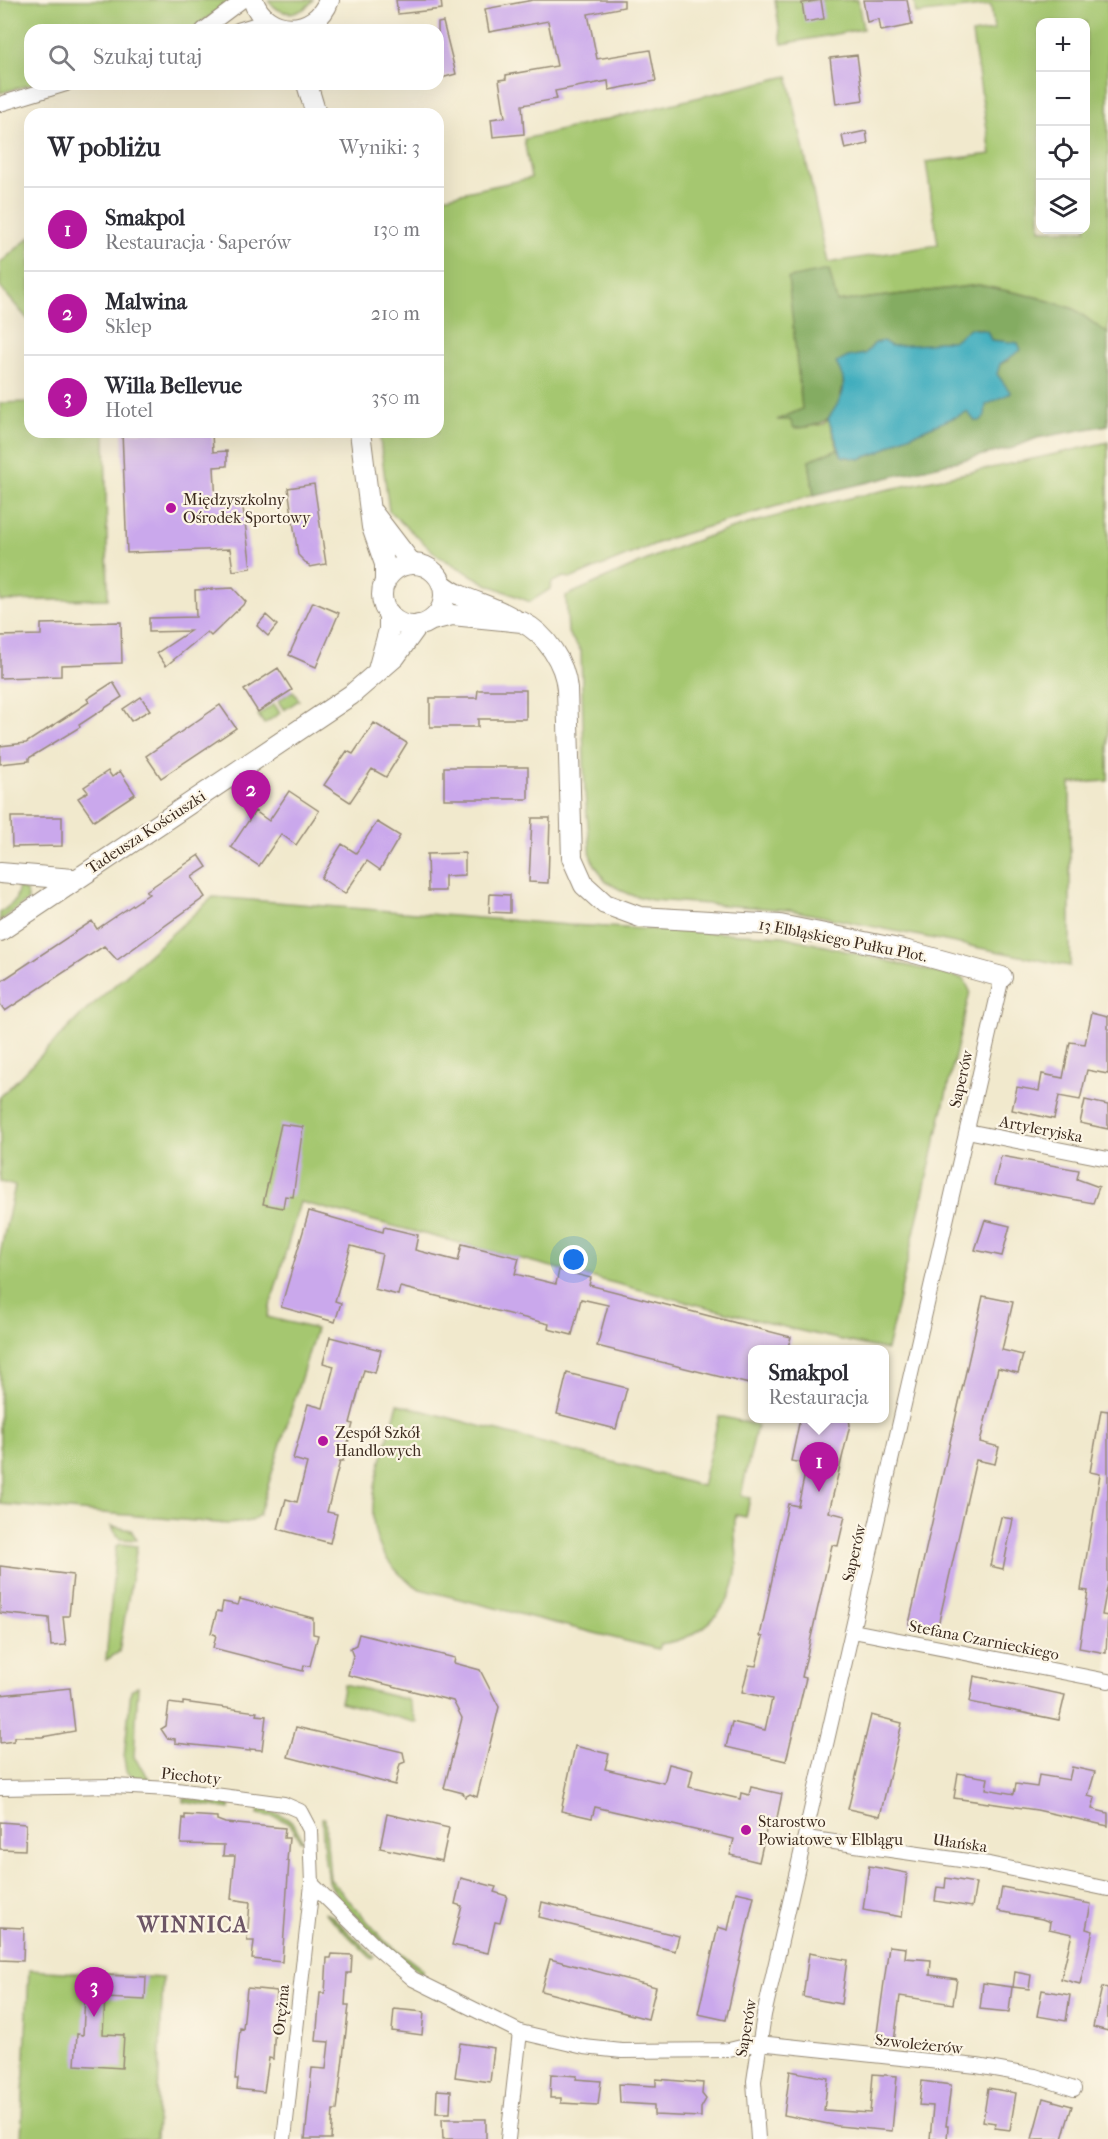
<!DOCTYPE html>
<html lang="pl">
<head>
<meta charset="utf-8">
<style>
	:root { --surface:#fff; --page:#f7f7f7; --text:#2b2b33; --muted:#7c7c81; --line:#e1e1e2; --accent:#b5179e }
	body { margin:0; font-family:"IM FELL French Canon",serif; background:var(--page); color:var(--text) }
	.controls { position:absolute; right:18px; top:18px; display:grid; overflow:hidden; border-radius:12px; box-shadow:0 6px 24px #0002 }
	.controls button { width:54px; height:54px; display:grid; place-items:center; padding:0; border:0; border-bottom:2px solid var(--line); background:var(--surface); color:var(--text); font:30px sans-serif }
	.you { position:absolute; left:574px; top:1260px; width:21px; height:21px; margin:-15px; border:4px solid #fff; border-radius:50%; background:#1a73e8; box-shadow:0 0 0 9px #1a73e833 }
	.badge { display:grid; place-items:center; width:39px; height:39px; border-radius:50%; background:var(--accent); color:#fff; font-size:20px; font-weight:700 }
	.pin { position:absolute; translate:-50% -50px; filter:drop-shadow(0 2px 3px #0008) }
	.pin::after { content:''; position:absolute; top:32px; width:21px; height:18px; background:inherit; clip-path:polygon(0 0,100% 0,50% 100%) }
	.popup { position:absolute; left:748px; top:1345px; width:141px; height:78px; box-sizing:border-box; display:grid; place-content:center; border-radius:12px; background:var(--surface); filter:drop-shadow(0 2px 4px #0005); font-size:20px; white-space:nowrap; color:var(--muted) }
	.popup b { font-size:22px; color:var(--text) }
	.popup::after { content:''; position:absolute; left:50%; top:100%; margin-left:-12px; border:12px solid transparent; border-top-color:var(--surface) }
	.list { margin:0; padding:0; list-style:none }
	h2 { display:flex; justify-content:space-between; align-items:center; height:78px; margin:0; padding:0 24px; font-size:26px }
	h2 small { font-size:20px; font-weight:400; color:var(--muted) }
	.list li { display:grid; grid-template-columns:39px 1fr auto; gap:18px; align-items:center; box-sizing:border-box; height:84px; padding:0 24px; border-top:2px solid var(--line) }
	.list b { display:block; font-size:22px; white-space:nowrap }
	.list p { margin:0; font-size:20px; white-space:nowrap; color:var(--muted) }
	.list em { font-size:20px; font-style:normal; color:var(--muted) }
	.icon { flex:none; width:33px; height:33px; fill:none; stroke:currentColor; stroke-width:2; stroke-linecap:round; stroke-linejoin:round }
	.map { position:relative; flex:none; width:1108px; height:2139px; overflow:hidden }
	.search { position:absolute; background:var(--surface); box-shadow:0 6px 24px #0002; left:24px; top:24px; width:420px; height:66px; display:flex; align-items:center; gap:15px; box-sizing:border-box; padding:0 21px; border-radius:18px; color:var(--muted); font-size:22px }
	.panel { position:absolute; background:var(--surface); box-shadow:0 6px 24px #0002; left:24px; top:108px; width:420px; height:330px; border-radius:18px }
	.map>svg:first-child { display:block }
	.green { fill:#a5c770; stroke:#707847; stroke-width:1.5; fill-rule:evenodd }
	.forest { fill:#84ac62; stroke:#606b40; stroke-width:1.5 }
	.water { fill:#40adbe; stroke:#3e6c6e; stroke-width:1.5 }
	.building { fill:#caa8ec }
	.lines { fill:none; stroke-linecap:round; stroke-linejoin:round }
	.street-casing { stroke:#968a76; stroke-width:16 }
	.secondary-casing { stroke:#968a76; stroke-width:22 }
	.street { stroke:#fff; stroke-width:14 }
	.secondary { stroke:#fff; stroke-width:20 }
	.poi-dot { fill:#b5179e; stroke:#fcf5e5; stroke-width:2 }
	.labels { text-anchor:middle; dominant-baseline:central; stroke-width:4.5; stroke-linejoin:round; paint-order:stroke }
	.poi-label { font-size:16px; fill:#3b2a1e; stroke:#fcf5e5; text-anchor:start }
	.street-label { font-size:16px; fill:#3b2a1e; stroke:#fcf5e5 }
	.district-label { font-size:22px; font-weight:bold; letter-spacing:1.5px; fill:#6d5666; stroke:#fcf5e5 }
</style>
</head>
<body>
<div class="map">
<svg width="1108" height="2139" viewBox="0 0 1108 2139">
	<rect width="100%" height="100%" fill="#fcf5e5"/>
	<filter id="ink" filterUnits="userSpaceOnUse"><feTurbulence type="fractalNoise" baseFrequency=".0167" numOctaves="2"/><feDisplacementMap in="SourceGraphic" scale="12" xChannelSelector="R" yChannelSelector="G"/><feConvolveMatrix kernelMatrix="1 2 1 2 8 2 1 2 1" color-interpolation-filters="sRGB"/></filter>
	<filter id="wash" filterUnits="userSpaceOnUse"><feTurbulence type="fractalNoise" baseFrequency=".008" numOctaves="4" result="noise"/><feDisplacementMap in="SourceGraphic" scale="24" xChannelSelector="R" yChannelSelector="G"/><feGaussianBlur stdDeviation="1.35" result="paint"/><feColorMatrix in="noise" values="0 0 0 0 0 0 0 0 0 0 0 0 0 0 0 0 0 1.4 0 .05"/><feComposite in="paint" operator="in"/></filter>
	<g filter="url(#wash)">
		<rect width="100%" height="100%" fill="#f1e9cd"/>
		<path class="green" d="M0 0H234L190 30H30L32 84 0 93Z
			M268 0H313C301 17 280 17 268 0Z
			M775 0H858L863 29 782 44Z
			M914 0H1108V334L1074 309 1036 297 979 285 837 302 805 427 824 424 828 419 838 449 809 460 814 495 670 538 572 578 564 577 552 582 550 589 530 602 487 584 438 556 389 511 379 432H438V414L443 411 438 376V198L531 178 524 139 788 76 828 263 938 245 926 162 991 154 972 34 994 30 991 5 916 14ZM1040 22H1086V230H1040Z
			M30 237V322L0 287V263Z
			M30 402V432H105L108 599 0 601V403Z
			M1108 442V781L1070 783V966L790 910 652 900 628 894 605 881 591 858 585 793 581 651 568 633 566 596C621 572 673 546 731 529 854 492 983 472 1108 442Z
			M293 691 299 700 284 710 278 701Z
			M274 704 280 713 264 724 258 715Z
			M19 887 27 892 28 900 0 921V913L15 901Z
			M213 897 569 925 782 936 964 979 970 991 887 1350 792 1329 300 1202 267 1317 316 1329 259 1515 251 1521 229 1524 0 1504V1253L15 1186 0 1182V1097L79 1017Z
			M398 1404 702 1486 719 1416 757 1425 741 1495 750 1498 746 1517 736 1515C732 1531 737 1544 737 1560 737 1606 703 1639 660 1644L658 1649 420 1589C343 1543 379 1472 398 1404Z
			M111 1526 131 1530 137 1540 120 1539Z
			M121 1544 137 1546 119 1652 106 1660 116 1546Z
			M344 1684 408 1700 417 1723 340 1702Z
			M138 1686 134 1757 150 1780 133 1777 126 1771 124 1758 131 1690Z
			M184 1798 230 1805V1809L183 1802Z
			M259 1809C280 1813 296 1818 302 1841H300C292 1820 279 1817 258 1814Z
			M322 1818H325L330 1879 384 1940 423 1970 421 1973C398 1957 334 1903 328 1878 323 1859 323 1838 322 1818Z
			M324 1912 331 1915 374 1957 372 1959Z
			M29 1970 163 1978 156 2139H21Z"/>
		<path class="forest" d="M829 270 837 302 979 285 1036 297 1074 309 1108 334V425L1037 438 1013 448 814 495 809 460 838 449 842 456 859 459 880 452 899 440 967 412 972 416 985 405 1010 393 997 374 1000 364 1009 360 1018 343 991 340 982 329 970 328 953 341H937L930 345 891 346 875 343 865 354 848 357C839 396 846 426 794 428L790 420H777L802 409 788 278Z"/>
		<path class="water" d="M970 328 987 331 991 340 1018 343 1021 350 1000 364 997 374 1011 393 986 405 985 416 980 421H975L967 412 899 440 880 452 859 459 842 456 828 419C842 398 851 387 836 363L848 357 865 354 875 343 883 341 891 346 930 344 937 341H953Z"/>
		<g id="blocks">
			<path class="building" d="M396 0H441L442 9 398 14Z
				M533 0H624V7L588 14 597 59 650 50 656 81 609 90 608 81 555 91 557 99 522 105 524 134 493 137 491 119 505 117 499 80 506 79V75L557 66 548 21 489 32 485 9Z
				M821 0 824 19 805 22 802 3Z
				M863 0H907L912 25 881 31 879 19 867 22Z
				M443 22 456 74 438 79V23Z
				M857 55 863 100 836 104 830 58Z
				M866 131 868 144 845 149 842 136Z
				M122 432H212L213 452 227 451V466L214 467 216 503 242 500 251 568 233 571 230 549 127 553Z
				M314 484 326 564 310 567 298 555 288 488Z
				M233 588 246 602 211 636 207 632 166 666 157 653 190 631 149 632V618L196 617 195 590Z
				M313 602 339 613 316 667 289 655Z
				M266 615 277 625 268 636 257 626Z
				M121 622 122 663 61 665V676L0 678V636L41 635V624Z
				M278 668 292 690 258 712 244 690Z
				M113 682 122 697 79 725 80 727 29 758V761L0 764V746L26 743 89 702 87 699Z
				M478 690H526V719H478V727H430V698H477Z
				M141 697 150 710 131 721 123 709Z
				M220 705 236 728 161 778 146 756Z
				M374 723 407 743 386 777 372 769 350 802 324 785 347 751 353 754Z
				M444 767H528V799H444Z
				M108 771 112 777 120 771 135 794 94 821 78 798 88 792 84 787Z
				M289 791 319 811 296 845 281 834 259 866 231 847 255 811 269 821Z
				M11 817H62V846L12 847Z
				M532 818H550L548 883 529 882Z
				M377 822 400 836 380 870 367 861 345 894 321 878 342 844 356 853Z
				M465 853V875L445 876V891H428L427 854Z
				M199 855 207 867 192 877 205 897 117 960 104 946 5 1011 0 1004V982L92 921 97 929 149 894 146 891Z
				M490 894 510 895V913L489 912Z
				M1092 1012 1108 1016V1074L1087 1070 1080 1100 1059 1096 1054 1119 1012 1110 1017 1087 1039 1091 1042 1074 1063 1078 1070 1042 1085 1044Z
				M1085 1100 1108 1105V1129L1080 1123Z
				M281 1124 303 1127 293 1197 285 1196 283 1208 263 1204Z
				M1001 1156 1079 1170 1077 1179 1099 1187 1093 1203 994 1185Z
				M309 1211 383 1232 384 1227 418 1235 415 1250 458 1261 462 1244 519 1258 515 1274 556 1284 559 1270 591 1278 589 1285 791 1337 787 1350H753V1385L597 1346 608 1305 581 1299 572 1335 548 1329 549 1324 400 1287 398 1295 374 1289 382 1254 351 1246 335 1301 341 1303 335 1322 281 1307Z
				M985 1220 1010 1226 1002 1256 975 1250Z
				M983 1296 1013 1302 1002 1350 1023 1355 1018 1373 998 1368 980 1442 999 1447 995 1464 976 1460 937 1630 909 1624Z
				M330 1337 381 1350 375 1373 364 1370 350 1423 353 1424 343 1461H340L327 1512 337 1514 330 1543 278 1529 286 1499 297 1502 307 1463 293 1459 308 1404 323 1408 334 1366 323 1363Z
				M567 1373 627 1388 616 1429 557 1414Z
				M1101 1410 1108 1411V1583L1102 1615 1108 1616 1106 1653 1079 1648 1088 1591 1081 1590 1100 1474 1090 1472Z
				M800 1419H849L850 1425 829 1512 845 1516 838 1546 832 1545 802 1677 806 1678 786 1761 726 1747 732 1722 765 1730 772 1699 742 1692 749 1665 756 1666 763 1637 760 1636 788 1504 798 1506 807 1464 791 1461Z
				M1001 1517 1013 1519 1003 1569 990 1566Z
				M0 1566 73 1575 69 1616H63L66 1645 51 1646 49 1618 0 1613Z
				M240 1599 313 1618V1634L318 1635 310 1666 304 1665 303 1671 213 1648 216 1635 211 1633 217 1611 221 1612 223 1602 238 1605Z
				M359 1634 455 1658 454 1663 480 1670 499 1707 477 1797 470 1794 465 1797 463 1793 444 1788 462 1718 453 1701 348 1675 353 1656 350 1648 356 1645Z
				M974 1676 1065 1695 1059 1720 970 1702Z
				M70 1688 75 1731 42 1737H14V1741L0 1743V1695Z
				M183 1702 257 1712 256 1715 266 1716 262 1750 250 1749V1751L175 1743V1739L167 1738 161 1729 166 1726 169 1703 183 1705Z
				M871 1715 902 1723 880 1816 848 1809Z
				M296 1727 403 1752 405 1762 400 1764 395 1785 288 1757Z
				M575 1746 609 1754 605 1769 664 1783 669 1764 693 1770 689 1787 740 1799 741 1793 749 1795 751 1787 782 1794 776 1823 768 1822 759 1862 730 1855 734 1839 595 1807 592 1818 561 1811Z
				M1072 1767 1095 1772 1088 1796 1095 1798 1092 1809 1108 1813V1826L1037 1810 954 1798 958 1773 988 1778 986 1789 1014 1794 1016 1784 1037 1787 1039 1775 1069 1780Z
				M387 1814 449 1828 442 1861 380 1848Z
				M185 1815 217 1817V1820L225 1823 285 1828 284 1838H289L287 1861H289L282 1962 252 1959 254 1941H247L250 1902 231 1899 235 1856H223L224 1845 181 1844 183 1818 185 1819Z
				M0 1822 26 1824 25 1850 0 1849Z
				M869 1866 907 1873 902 1917 863 1910Z
				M461 1878 496 1887 494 1892 507 1896 500 1923 495 1922 488 1953 452 1945 462 1906 455 1904Z
				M946 1878 976 1883 972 1907 935 1901 937 1887 945 1888Z
				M1002 1887 1091 1904 1086 1929 1093 1931 1080 1984 1061 1979 1072 1934 1049 1929 1050 1922 1042 1919 998 1911Z
				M736 1892 754 1896 726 2020 698 2014 718 1927 728 1930Z
				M542 1902 679 1936 675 1951 539 1917Z
				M0 1927 24 1928 23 1961 0 1960Z
				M889 1946 906 1948 905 1958 931 1960 930 1975 957 1979 953 2004 900 1996 894 2042 876 2040Z
				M809 1953 847 1960 841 2004 803 1997Z
				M332 1954 352 1955 351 1973H347L345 2005H349L337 2110H333L331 2139H305L312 2068 326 2069 329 2042 316 2041 320 1993H325L327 1958H331Z
				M550 1959 656 1987 648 2019 541 1991Z
				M1015 1972 1031 1975 1029 1989 1013 1987Z
				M86 1974 146 1977 145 2000 105 1998 103 2034 124 2035 122 2068 75 2065 77 2034 83 2035Z
				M983 1983 1012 1987 1009 2012 980 2009Z
				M1102 1987 1108 1988V2031L1093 2027Z
				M247 1988 277 1991 273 2059 269 2058 264 2092 237 2089 238 2079H235L240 2028 243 2029Z
				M1042 1990 1070 1995 1066 2021 1037 2016Z
				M394 2009 424 2012 422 2035 392 2031Z
				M460 2043 494 2048 490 2082 455 2077Z
				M790 2071 828 2078 824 2110 870 2113 873 2074 897 2076 892 2131 838 2126 784 2115Z
				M551 2074 577 2076 576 2079 601 2081 598 2105 561 2103V2098H550Z
				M656 2079 703 2083 702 2094 706 2099 701 2108V2117L654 2115V2105L620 2103 619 2084 656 2086Z
				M922 2081 951 2085 946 2126H948L947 2139H930L933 2106 919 2105Z
				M988 2088 1016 2093 1010 2130 995 2128 996 2123 983 2121Z
				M437 2090 451 2091 450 2113H436Z
				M1043 2098 1072 2106 1062 2139H1032Z
				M442 2119H486V2139H443Z"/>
		</g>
	</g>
	<g filter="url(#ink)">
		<use href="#blocks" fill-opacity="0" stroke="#968a76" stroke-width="1.5"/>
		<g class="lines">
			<g class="street-casing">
				<path id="street" d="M203 30 243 0
					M238 30 267 21
					M0 104 66 84
					M967 1131 1108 1159
					M853 1631 1108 1681
					M0 1788 113 1786 169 1789 284 1804 300 1811 310 1830 312 1884 284 2139
					M806 1838 989 1864 1108 1889
					M312 1884 377 1948 413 1979 520 2032 584 2047 622 2051 729 2050 758 2043 778 2045 977 2066 1035 2076 1074 2089
					M508 2139 520 2032
					M758 2139 754 2081 764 2015 1002 977"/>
			</g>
			<g class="secondary-casing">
				<path id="secondary" d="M253 0C265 37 316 37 329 0
					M307 84 316 114
					M360 432 372 527 385 564V583
					M373 513 412 564
					M382 595a31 31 0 1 1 62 0a31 31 0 1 1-62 0Z
					M442 584C462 601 491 604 514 619
					M432 620 452 615 522 622C546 634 565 663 567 689L572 858 584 885 605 904 640 917 780 925 904 950 1002 977
					M378 670 389 630V613
					M0 873 73 879
					M0 931 351 695 395 657 418 625"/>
			</g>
			<use href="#street" class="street"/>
			<use href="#secondary" class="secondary"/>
		</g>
	</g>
	<g class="poi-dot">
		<circle cx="171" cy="508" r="6"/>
		<circle cx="323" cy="1441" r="6"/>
		<circle cx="746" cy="1830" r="6"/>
	</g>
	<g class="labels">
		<g class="poi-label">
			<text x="183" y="499">Międzyszkolny<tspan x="183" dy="18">Ośrodek Sportowy</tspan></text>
			<text x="335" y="1432">Zespół Szkół<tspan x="335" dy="18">Handlowych</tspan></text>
			<text x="758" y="1821">Starostwo<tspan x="758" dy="18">Powiatowe w Elblągu</tspan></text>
		</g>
		<g class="street-label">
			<text transform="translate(146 832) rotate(-33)">Tadeusza Kościuszki</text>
			<text transform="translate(843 940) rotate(11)">13 Elbląskiego Pułku Plot.</text>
			<text transform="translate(961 1079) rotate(-77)">Saperów</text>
			<text transform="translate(1041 1129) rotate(11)">Artyleryjska</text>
			<text transform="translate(854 1553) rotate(-77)">Saperów</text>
			<text transform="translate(984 1640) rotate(11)">Stefana Czarnieckiego</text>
			<text transform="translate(191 1776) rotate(6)">Piechoty</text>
			<text transform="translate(960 1843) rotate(8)">Ułańska</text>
			<text transform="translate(281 2010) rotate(-84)">Orężna</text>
			<text transform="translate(746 2028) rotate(-80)">Saperów</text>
			<text transform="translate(919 2044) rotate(6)">Szwoleżerów</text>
		</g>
		<g class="district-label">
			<text x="193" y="1925">WINNICA</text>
		</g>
	</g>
</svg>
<div class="controls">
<button>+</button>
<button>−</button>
<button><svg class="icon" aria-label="locate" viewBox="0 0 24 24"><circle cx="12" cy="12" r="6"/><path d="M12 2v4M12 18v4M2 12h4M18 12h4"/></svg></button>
<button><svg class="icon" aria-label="layers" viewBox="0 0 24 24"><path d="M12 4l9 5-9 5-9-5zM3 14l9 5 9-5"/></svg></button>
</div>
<div class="you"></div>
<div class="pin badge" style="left:819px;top:1492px">1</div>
<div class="popup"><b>Smakpol</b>Restauracja</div>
<div class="pin badge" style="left:251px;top:820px">2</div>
<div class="pin badge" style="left:94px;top:2017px">3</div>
<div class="search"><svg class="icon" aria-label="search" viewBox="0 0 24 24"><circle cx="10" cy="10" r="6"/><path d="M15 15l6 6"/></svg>Szukaj tutaj</div>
<section class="panel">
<h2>W pobliżu<small>Wyniki: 3</small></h2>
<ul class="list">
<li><span class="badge">1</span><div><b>Smakpol</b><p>Restauracja · Saperów</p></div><em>130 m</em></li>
<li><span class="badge">2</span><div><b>Malwina</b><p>Sklep</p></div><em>210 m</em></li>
<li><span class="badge">3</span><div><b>Willa Bellevue</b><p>Hotel</p></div><em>350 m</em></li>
</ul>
</section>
</div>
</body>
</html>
